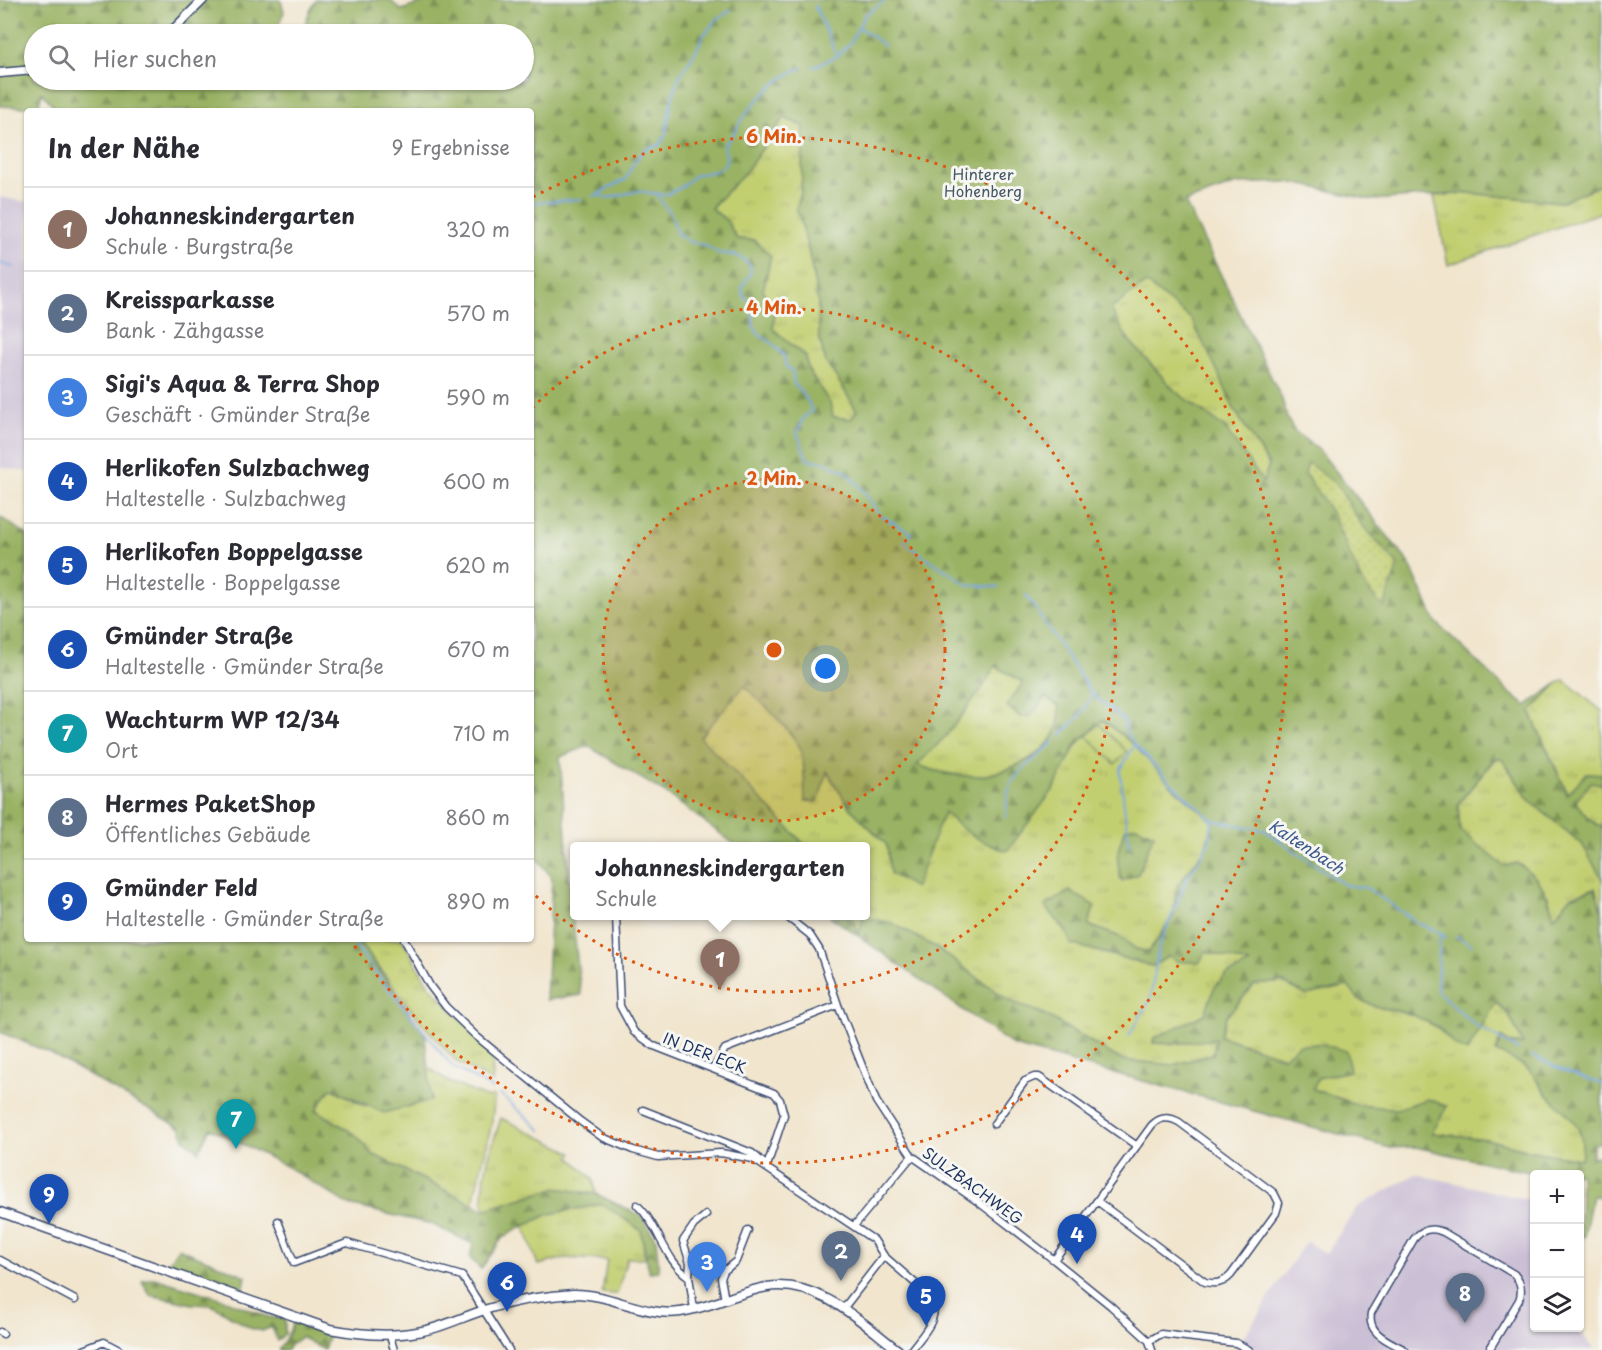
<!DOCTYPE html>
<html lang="de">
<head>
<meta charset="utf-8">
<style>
	:root { --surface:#fff; --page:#f2f2f3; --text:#2b2b33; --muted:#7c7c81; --line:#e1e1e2; --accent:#1f6fb2 }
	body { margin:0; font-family:"Playpen Sans",sans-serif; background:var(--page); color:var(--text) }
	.controls { position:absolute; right:18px; bottom:18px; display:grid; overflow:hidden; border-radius:6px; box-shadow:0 2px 4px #0004 }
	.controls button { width:54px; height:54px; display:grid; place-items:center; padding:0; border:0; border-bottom:2px solid var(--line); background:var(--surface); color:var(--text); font:30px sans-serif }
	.you { position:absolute; left:826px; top:669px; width:21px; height:21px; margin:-15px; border:4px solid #fff; border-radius:50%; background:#1a73e8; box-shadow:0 0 0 9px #1a73e833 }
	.badge { display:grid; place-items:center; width:39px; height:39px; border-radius:50%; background:var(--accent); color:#fff; font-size:20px; font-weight:700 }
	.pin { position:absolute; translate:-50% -50px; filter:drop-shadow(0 2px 3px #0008) }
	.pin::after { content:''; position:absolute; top:32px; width:21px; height:18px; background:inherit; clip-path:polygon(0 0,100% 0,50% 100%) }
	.popup { position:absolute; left:570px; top:842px; width:300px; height:78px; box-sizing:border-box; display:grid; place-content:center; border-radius:6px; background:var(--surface); filter:drop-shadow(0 2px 4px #0005); font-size:20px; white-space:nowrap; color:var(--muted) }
	.popup b { font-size:22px; color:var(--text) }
	.popup::after { content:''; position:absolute; left:50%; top:100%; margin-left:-12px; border:12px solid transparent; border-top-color:var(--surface) }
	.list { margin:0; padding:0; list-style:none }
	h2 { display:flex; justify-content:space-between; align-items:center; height:78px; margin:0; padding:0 24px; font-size:26px }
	h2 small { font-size:20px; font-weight:400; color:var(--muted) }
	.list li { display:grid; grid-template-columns:39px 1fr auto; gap:18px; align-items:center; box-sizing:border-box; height:84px; padding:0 24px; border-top:2px solid var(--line) }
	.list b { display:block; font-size:22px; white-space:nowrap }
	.list p { margin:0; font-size:20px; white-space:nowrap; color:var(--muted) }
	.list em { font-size:20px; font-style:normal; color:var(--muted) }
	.icon { flex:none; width:33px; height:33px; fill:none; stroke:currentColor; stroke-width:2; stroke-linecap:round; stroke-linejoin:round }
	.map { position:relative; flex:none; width:1602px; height:1350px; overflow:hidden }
	.search { position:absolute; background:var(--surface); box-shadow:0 2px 4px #0004; left:24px; top:24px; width:510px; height:66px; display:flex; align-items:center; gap:15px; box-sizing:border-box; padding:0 21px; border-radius:33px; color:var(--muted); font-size:22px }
	.panel { position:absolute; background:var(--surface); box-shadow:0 2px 4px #0004; left:24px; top:108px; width:510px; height:834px; border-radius:6px }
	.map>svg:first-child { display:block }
	.industrial { fill:#cbbfd5 }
	.grass { fill:url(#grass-tufts); stroke:#6e7f68; stroke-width:1.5 }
	.forest { fill:url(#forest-firs); stroke:#5a7060; stroke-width:1.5; fill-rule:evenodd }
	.garden { fill:url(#garden-dots); stroke:#6e7f68; stroke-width:1.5 }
	.pitch { fill:#c2cf71; stroke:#6e7f68; stroke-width:1.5 }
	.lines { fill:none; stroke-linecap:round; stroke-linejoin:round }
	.stream { stroke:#77a5e0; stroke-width:2 }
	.street-casing { stroke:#3b4a6f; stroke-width:9 }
	.secondary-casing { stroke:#3b4a6f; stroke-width:11 }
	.street { stroke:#fff; stroke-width:6 }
	.secondary { stroke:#fff; stroke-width:8 }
	.ring { fill:none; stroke:#de5710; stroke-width:3; stroke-dasharray:3 6 }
	.labels { text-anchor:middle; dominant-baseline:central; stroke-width:6; stroke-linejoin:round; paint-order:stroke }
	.park-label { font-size:15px; fill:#455763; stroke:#f6f6f2 }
	.street-label { font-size:15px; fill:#1b2f5e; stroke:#f6f6f2 }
	.water-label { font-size:16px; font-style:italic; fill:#3b588c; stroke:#f6f6f2 }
	.centre { fill:#de5710; stroke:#f6f6f2; stroke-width:3 }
	.ring-label { font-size:18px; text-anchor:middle; font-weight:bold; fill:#de5710; stroke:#f6f6f2; stroke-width:6; stroke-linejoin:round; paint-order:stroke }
</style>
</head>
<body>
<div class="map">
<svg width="1602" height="1350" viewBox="0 0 1602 1350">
	<defs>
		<pattern id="grass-tufts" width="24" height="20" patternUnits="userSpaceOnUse" patternTransform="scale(1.5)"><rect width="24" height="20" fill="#c2cf71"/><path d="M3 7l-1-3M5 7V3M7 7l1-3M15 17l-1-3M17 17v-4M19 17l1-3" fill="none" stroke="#a6b264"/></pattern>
		<pattern id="forest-firs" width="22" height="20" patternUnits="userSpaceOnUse" patternTransform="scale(1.5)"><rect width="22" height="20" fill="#99b263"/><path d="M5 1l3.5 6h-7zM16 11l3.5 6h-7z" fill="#7c9155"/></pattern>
		<pattern id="garden-dots" width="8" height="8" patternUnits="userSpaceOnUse" patternTransform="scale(1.5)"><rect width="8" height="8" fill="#c2cf71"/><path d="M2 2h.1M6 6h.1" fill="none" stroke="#a6b264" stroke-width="1.8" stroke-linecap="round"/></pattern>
	</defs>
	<rect width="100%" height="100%" fill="#f6f6f2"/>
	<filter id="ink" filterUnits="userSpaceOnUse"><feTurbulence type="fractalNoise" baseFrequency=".0167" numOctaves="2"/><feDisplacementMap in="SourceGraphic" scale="12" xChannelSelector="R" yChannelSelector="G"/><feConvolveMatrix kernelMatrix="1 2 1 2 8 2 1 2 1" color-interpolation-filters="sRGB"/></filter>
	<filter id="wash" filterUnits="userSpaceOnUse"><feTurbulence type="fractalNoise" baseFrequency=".008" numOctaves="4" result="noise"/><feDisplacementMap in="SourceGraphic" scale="24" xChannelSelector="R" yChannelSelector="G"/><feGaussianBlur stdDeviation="1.35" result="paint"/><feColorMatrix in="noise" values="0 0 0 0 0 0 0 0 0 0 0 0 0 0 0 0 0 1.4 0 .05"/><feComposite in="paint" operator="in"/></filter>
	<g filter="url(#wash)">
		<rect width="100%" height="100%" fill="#f1e5cd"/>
		<path class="industrial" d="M0 197 27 202V472L0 467Z
			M1416 1174 1534 1201V1328H1577L1595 1350H1235L1306 1241 1326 1254 1357 1207Z"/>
		<path class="grass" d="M784 118 804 126 801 193 796 209 802 225 809 253 818 302 819 336 826 363 837 378 857 411 851 419 833 417 830 403 808 370 806 357 773 329 775 310 763 291 754 240 737 239 727 221 711 208 747 170Z
			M1602 184V212L1448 265 1434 196 1468 193 1561 202Z
			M1146 282 1191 318 1218 372 1234 409 1269 465 1263 483 1225 428 1175 391 1127 338 1110 309Z
			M995 665 1023 682 1031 715 1045 696 1059 706C1059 712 1060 719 1058 725 1051 756 1000 777 971 776 952 776 934 771 916 765 947 735 974 703 995 665Z
			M1564 680 1602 711V774L1587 773 1568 794 1530 712 1558 683Z
			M744 686C757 697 795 734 800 749 806 765 804 785 805 801L826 771 850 808 887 845 890 873 944 812 1054 789 1076 745 1102 720 1133 744 1173 787 1213 822 1205 850 1177 886 1173 916 1149 952 1136 949 1120 937 1087 925 1070 891 1045 906 1065 930 1071 944 1152 966 1169 956 1206 951 1251 964C1219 978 1217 981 1205 1014L1154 1038 1153 1043 1172 1044 1216 1039 1213 1054 1173 1065 1121 1060 1044 1014 1010 1001 935 947 859 936 852 916H866V846H806L700 737Z
			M1501 758 1530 801 1582 844 1602 879V912L1595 889 1571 897 1554 917 1548 896 1504 867 1459 830 1458 804 1495 759Z
			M1591 782 1602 784V828L1589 819 1575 802Z
			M357 939H402L428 984 492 1051 493 1082 457 1062 421 1022Z
			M1282 982 1306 995 1348 986C1366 1011 1383 1006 1410 1014 1429 1020 1442 1031 1455 1046L1496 1002 1509 1015 1523 1044H1511L1497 1052C1506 1057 1522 1062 1529 1070 1536 1077 1540 1086 1546 1093 1567 1115 1588 1125 1581 1160L1532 1151 1486 1139 1431 1133 1428 1099 1397 1109 1358 1105 1313 1089 1317 1078 1350 1071 1284 1057 1220 1036 1226 1017 1254 985Z
			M428 1067 451 1083 488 1098 494 1096C494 1131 479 1169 473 1204L372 1154 355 1135 316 1109 331 1088 365 1106 431 1100Z
			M501 1118 573 1153 570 1157 593 1179 596 1194 555 1188 484 1210C480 1178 491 1148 501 1118Z
			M602 1204 641 1230 645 1258H627L617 1294 602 1293 607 1260 565 1258 538 1265 524 1226 549 1214Z"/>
		<path class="forest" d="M0 0H281L284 12 275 34H34V80H524V34H299L302 33 310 10 316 0H390L401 10 431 0H1602V184L1561 202 1468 193 1372 200 1289 182 1237 184 1185 202 1282 399 1287 418 1295 432 1319 450 1409 563 1436 622 1510 693 1526 706 1558 683 1530 712 1567 794 1587 773 1602 774V784L1591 782 1575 802 1589 819 1602 828V879L1582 844 1530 801 1501 758 1494 759 1458 804 1460 830 1504 866 1517 863C1541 878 1546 890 1554 917L1571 897 1595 888 1602 912V1142L1594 1144 1591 1158 1602 1155V1197L1592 1196 1584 1237 1580 1236 1581 1193 1580 1192V1174H1538L1415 1147 1390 1148 1014 1046 830 916H852L859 935 863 917 892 923 935 947 1010 1001 1044 1014 1121 1060 1173 1065 1213 1054 1216 1039 1172 1044 1153 1043 1154 1038 1205 1014 1214 988 1226 975 1250 964 1206 951 1199 963 1176 961 1169 956 1153 966 1071 944 1065 930 1045 906 1070 891 1095 906 1088 925 1120 937 1136 949 1149 952 1173 916 1177 886 1205 849 1213 821 1173 787 1133 744 1103 720 1076 745 1054 789 1007 851C982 844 962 830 944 812L915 888 890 873 887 845 850 808 827 771 818 802 805 801C804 785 806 766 801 750 795 734 757 697 744 686L700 737 806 846H737L664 792 588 746 560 757 572 912 581 995 546 1000 552 878 531 850V111H58L42 93 38 108 0 106ZM784 118 804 126 801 193 796 209 802 225 809 253 818 302 819 336 826 363 837 378 857 411 851 419 833 417 830 403 808 370 806 357 773 329 775 310 763 291 771 256 754 240 737 239 727 221 711 208 747 170ZM1146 283 1191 319 1218 372 1234 409 1269 465 1263 482 1225 428 1175 391 1127 338 1111 309ZM1305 475 1337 485 1361 524 1398 565 1362 581 1330 510ZM995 666 1023 682 1007 706 1020 717 1031 716 1045 697 1059 706C1059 712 1060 719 1058 725 1051 756 1001 777 971 776 953 776 934 771 917 765L946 736 983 687ZM1282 982 1306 995 1348 986 1358 999 1374 1006 1411 1014 1438 1027 1455 1046 1467 1052 1496 1002 1509 1015 1523 1044H1511L1501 1037 1496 1052C1506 1057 1522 1062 1529 1070 1536 1077 1540 1086 1546 1093 1566 1115 1588 1124 1581 1159L1532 1151 1486 1139 1432 1133 1447 1106 1428 1099 1397 1109 1358 1105 1313 1089 1318 1078 1350 1071 1346 1051 1322 1044 1298 1045 1284 1057 1220 1036 1226 1017 1254 985Z
			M0 517 27 535V939H357L425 1034 431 1100 384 1113 331 1088 316 1110 356 1135 372 1154 484 1210 555 1188 596 1194 642 1216 656 1240 659 1271 649 1272 641 1230 602 1204 549 1214 524 1226 503 1237 481 1269 470 1258 473 1244 431 1224 349 1205 286 1166 210 1128 199 1151 184 1139 181 1128 48 1052 0 1032Z
			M1136 826 1154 834 1138 874 1122 881C1115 858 1116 851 1126 828Z
			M178 1248 246 1276 243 1292 166 1266Z
			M154 1278 223 1299 268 1317 285 1319V1334L277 1341 272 1327 262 1331 250 1328 212 1305 193 1304 150 1295 142 1281Z
			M293 1321 329 1335 324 1350 301 1337 290 1345 287 1350H278L289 1333Z"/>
		<path class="garden" d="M1308 463 1337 485 1361 524 1398 565 1384 607C1354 582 1348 541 1329 509 1322 497 1313 486 1305 474Z"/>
		<path class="pitch" d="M1099 724 1127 752 1115 764 1087 736Z"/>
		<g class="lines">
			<path class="stream" d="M815 6 837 56
				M859 27 885 46
				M813 67 837 56 850 43 865 15 886 0
				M598 194 626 179 635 161 645 149 660 145 666 133 671 103 679 77 697 49 703 36 716 20 731 10
				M656 194 672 216 677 234 690 242 705 245 718 253 735 255 746 261 750 266 751 272 742 287 743 295 753 308V325L759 335 771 342 784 356 786 366 793 372C792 389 797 385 805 397 808 401 810 406 812 411L804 417 797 433 807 459 824 462 845 471 861 488 880 515 912 533 904 543 968 585 998 587
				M593 196 601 195 607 198 638 191 665 195 680 188 695 175 716 171 723 166 727 160 724 145C732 138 733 134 738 126 750 105 779 75 802 68
				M531 203 582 199
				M0 263 14 267
				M1026 595 1093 695 1124 720 1126 732 1134 744 1169 781 1212 820 1264 830 1345 885 1367 888 1418 923 1440 933 1437 991 1475 1025 1518 1050
				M1061 735 1080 716 1092 695
				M1006 817C1007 808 1006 797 1009 789 1014 772 1041 755 1054 741
				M1129 846 1120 771 1134 745
				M1440 933 1447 938
				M1456 936 1472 945
				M351 939 378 976 453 1067 493 1089
				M1129 1036 1150 1000 1159 946 1188 876 1200 859 1210 838 1212 821
				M1532 1056 1564 1071 1602 1084
				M500 1094 541 1130"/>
		</g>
	</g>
	<g filter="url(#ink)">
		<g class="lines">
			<g class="street-casing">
				<path id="street" d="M616 916 620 1006 634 1032 654 1046 774 1093 780 1100 784 1115 767 1166 752 1153 643 1110
					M786 916 810 935 819 949 838 1005 876 1101 912 1156 977 1201 1054 1260 1111 1306 1149 1341 1152 1350
					M404 939 430 986 446 1007 476 1036 580 1121 602 1137 633 1150 658 1157 721 1153 753 1159 874 1240 884 1256 931 1297C941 1318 923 1334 911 1350
					M714 1068 725 1049 838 1005
					M994 1124 1025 1081 1034 1077H1039L1137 1146
					M637 1205C659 1225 664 1260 689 1277L694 1309
					M278 1221 294 1263 347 1243 462 1276 509 1350
					M854 1226 912 1156
					M0 1260 75 1300
					M1054 1260 1152 1125C1160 1117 1168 1116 1179 1122L1274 1193 1279 1203 1276 1213 1231 1275C1224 1283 1216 1285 1205 1282L1097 1201
					M689 1277 690 1263 683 1241 694 1225 706 1215
					M725 1300 721 1278 724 1271 736 1261 748 1230
					M843 1309 884 1256
					M0 1332 3 1334
					M390 1336 394 1350
					M1149 1341 1161 1334 1236 1343 1249 1350
					M84 1350 104 1342 119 1350
					M1405 1350C1389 1341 1367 1334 1371 1313L1414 1239C1422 1229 1431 1227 1443 1232L1514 1274C1521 1282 1523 1290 1519 1300L1489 1350"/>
			</g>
			<g class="secondary-casing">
				<path id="secondary" d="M169 34 203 0
					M0 73 34 70
					M0 1212 330 1329C357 1334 384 1337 411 1333 437 1330 460 1318 484 1310 513 1301 543 1296 573 1294 609 1293 645 1317 680 1312 710 1308 738 1292 767 1287 818 1279 861 1322 898 1350"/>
			</g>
			<use href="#street" class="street"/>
			<use href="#secondary" class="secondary"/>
		</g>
	</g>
	<circle cx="774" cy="650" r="171" fill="#de5710" fill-opacity=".12"/>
	<g class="ring">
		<circle cx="774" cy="650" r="171"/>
		<path d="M532 408A342 342 0 1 1 532 892"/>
		<path d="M533 197A513 513 0 1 1 351 941"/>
	</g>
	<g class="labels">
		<g class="park-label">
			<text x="983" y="173">Hinterer<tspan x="983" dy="17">Hohenberg</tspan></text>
		</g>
		<g class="street-label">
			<text transform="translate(705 1052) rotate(21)">IN DER ECK</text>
			<text transform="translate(973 1185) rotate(36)">SULZBACHWEG</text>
		</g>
		<g class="water-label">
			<text transform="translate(1307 846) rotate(33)">Kaltenbach</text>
		</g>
	</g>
	<circle cx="774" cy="650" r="9" class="centre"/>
	<g class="ring-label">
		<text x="774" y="143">6 Min.</text>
		<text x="774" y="314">4 Min.</text>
		<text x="774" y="485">2 Min.</text>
	</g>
</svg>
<div class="controls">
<button>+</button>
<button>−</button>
<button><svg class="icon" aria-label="layers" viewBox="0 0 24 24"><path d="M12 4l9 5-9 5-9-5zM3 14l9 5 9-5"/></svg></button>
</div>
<div class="you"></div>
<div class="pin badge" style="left:720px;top:989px;background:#8d6e63">1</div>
<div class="popup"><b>Johanneskindergarten</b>Schule</div>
<div class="pin badge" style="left:841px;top:1281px;background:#5c6f8a">2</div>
<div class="pin badge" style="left:707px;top:1292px;background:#3f7fe0">3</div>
<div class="pin badge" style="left:1077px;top:1264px;background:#1a4fb4">4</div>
<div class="pin badge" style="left:926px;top:1326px;background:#1a4fb4">5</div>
<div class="pin badge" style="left:507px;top:1312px;background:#1a4fb4">6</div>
<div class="pin badge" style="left:236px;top:1149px;background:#0f9aa8">7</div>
<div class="pin badge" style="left:1465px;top:1323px;background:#5c6f8a">8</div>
<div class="pin badge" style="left:49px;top:1224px;background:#1a4fb4">9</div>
<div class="search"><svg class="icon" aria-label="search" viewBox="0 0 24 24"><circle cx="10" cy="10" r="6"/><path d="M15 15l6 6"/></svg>Hier suchen</div>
<section class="panel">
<h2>In der Nähe<small>9 Ergebnisse</small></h2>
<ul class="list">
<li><span class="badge" style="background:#8d6e63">1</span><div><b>Johanneskindergarten</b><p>Schule · Burgstraße</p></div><em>320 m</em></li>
<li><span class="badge" style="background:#5c6f8a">2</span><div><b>Kreissparkasse</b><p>Bank · Zähgasse</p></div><em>570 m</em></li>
<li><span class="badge" style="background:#3f7fe0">3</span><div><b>Sigi's Aqua &amp; Terra Shop</b><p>Geschäft · Gmünder Straße</p></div><em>590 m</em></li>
<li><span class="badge" style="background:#1a4fb4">4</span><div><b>Herlikofen Sulzbachweg</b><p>Haltestelle · Sulzbachweg</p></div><em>600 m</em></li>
<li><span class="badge" style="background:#1a4fb4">5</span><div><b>Herlikofen Boppelgasse</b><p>Haltestelle · Boppelgasse</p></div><em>620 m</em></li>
<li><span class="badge" style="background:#1a4fb4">6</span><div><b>Gmünder Straße</b><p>Haltestelle · Gmünder Straße</p></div><em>670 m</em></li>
<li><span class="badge" style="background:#0f9aa8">7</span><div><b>Wachturm WP 12/34</b><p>Ort</p></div><em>710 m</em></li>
<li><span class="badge" style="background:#5c6f8a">8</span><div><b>Hermes PaketShop</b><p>Öffentliches Gebäude</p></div><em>860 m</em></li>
<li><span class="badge" style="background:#1a4fb4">9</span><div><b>Gmünder Feld</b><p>Haltestelle · Gmünder Straße</p></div><em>890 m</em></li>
</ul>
</section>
</div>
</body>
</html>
